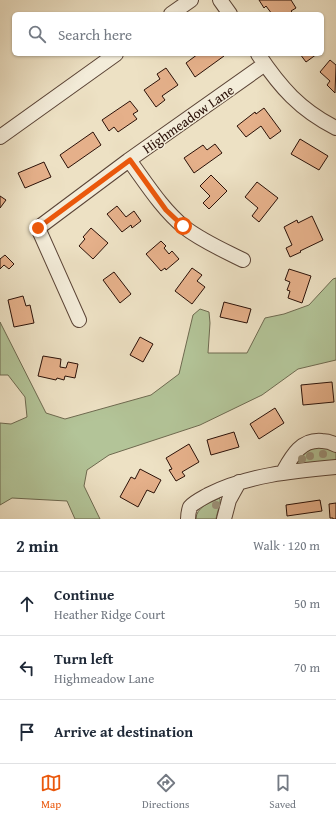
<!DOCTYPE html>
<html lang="en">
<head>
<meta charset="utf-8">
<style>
	:root { --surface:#fff; --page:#f2f2f3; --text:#1f2937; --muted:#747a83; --line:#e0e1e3; --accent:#ea580c }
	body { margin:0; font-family:"Gentium Book Plus",serif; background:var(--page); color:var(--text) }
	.stop { position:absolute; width:12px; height:12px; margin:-9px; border:3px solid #ea580c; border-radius:50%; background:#fff }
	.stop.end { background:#ea580c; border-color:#fff; box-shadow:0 1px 4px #0008 }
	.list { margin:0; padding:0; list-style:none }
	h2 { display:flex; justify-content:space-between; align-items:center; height:52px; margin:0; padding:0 16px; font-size:17px }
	h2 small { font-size:13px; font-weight:400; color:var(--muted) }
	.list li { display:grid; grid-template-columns:26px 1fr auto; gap:12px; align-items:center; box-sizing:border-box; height:64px; padding:0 16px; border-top:1px solid var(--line) }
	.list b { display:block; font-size:15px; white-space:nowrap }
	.list p { margin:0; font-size:13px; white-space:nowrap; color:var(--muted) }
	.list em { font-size:13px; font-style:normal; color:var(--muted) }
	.icon { flex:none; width:22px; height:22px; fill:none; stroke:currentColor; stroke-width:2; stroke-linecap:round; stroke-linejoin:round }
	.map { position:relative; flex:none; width:336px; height:519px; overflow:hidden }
	.search { position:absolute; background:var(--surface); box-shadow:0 1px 3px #0004; left:12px; right:12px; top:12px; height:44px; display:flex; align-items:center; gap:10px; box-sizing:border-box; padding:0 14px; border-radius:6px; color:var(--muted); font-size:15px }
	.sheet { height:244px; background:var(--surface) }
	nav { display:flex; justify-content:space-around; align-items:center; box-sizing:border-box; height:56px; border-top:1px solid var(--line); background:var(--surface); font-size:11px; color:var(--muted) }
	nav a { display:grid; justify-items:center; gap:2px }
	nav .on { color:var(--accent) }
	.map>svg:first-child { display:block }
	.green { fill:#b3c498; stroke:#6e6a50 }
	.building { fill:#e5b08a; stroke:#2a1007 }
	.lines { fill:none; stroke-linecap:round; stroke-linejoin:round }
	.minor-casing { stroke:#5b4436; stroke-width:16 }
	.minor { stroke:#f3ecd9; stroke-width:14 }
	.tree { fill:#9c9178 }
	.route { stroke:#ea580c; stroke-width:5 }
	.labels { text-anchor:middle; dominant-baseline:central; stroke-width:3; stroke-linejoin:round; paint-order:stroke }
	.street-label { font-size:14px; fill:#2a1007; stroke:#f3ecd9 }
</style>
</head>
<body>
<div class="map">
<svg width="336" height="519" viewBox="0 0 336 519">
	<rect width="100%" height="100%" fill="#ede1c4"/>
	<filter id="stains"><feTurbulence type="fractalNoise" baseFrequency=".005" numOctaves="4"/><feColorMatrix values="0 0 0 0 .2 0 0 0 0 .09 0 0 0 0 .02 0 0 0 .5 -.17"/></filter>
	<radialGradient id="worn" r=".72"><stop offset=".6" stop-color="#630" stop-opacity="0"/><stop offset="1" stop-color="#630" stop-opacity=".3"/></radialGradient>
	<path class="green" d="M336 278V360L298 369 262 395 200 425 109 455 87 470 84 486 100 519H75L67 501 12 498 0 505V423L11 424 27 417 25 397 8 375H0V322L46 413 65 419 151 395 179 374 193 315 200 309 209 312 210 323 208 353H247L265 318 284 314 309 305 333 279Z
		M319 444 336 451V460L299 464 297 462V456Z
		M219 498 220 499C221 503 217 513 216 519H196C196 507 210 503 219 498Z"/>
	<path class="building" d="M259 0H291L296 8 291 11 293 13 291 14H272L266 6 264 8Z
		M198 54H222L224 56 195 77 186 63Z
		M300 54H317L306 62Z
		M330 60 336 65 335 93 327 85 330 81 320 72Z
		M166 68 178 85 162 96 165 100 156 107 144 90 160 79 157 74Z
		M130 101 138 111 133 114 137 119 118 132 114 127 109 131 102 120Z
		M264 108 281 131 270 139 261 126 246 137 237 126 255 112 256 114Z
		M93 132 101 145 68 168 60 155Z
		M300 139 328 156 319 170 291 154Z
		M215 144 222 153 194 173 184 158 203 145 207 150Z
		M44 162 51 177 25 188 18 173Z
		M211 175 227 191 209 209 203 203 210 196 200 186Z
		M257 182 278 198 259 222 252 216 258 208 245 197Z
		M0 196 6 200 0 208Z
		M117 206 126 217 134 211 141 221 132 228 131 225 122 232 107 214Z
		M312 216 323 240 300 251 301 252 290 257 286 248 292 245 284 227 297 220 298 223Z
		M91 228 108 243 93 259 79 246 85 239 83 237Z
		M161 241 166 246 164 248 169 254 172 251 179 259 166 270 165 268 161 271 146 254Z
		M5 255 14 264 9 269 4 265 0 269V259Z
		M192 268 202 275 197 281 205 287 192 304 175 291Z
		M289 269 311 276 302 303 288 298 290 291 287 290 290 282 285 280Z
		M114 272 131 294 120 303 103 280Z
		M23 296 26 306 30 305 34 323 14 327 8 300Z
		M224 302 251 309 247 323 220 317Z
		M140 337 153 344 143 362 130 355Z
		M43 356 61 359 60 367 66 368 68 362 78 364 75 378 65 376 64 380 57 378 56 380 38 376Z
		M332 382 334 402 303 405 301 385Z
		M275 408 284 423 259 439 250 424Z
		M234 432 239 447 211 455 207 440Z
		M189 444 199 462 182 472 185 476 176 481 169 470 172 469 166 458Z
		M140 469 161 480 154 493 147 490 138 507 120 497 131 477 135 479Z
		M320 500 322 511 287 516 286 505Z
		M336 503V519H333V518H330L329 504Z"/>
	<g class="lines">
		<g class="minor-casing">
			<path id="minor" d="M220 0 230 14
				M171 14 191 0
				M258 54C280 87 300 110 336 128
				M0 137 116 54
				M129 160C146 183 162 209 184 227 202 241 223 250 243 260
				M79 320 38 228 129 160 265 64
				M283 472C292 456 301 439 322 441 328 441 331 442 336 445
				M188 519C188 516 189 510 190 507 194 502 203 498 208 495 248 475 292 471 336 467
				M224 519 229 500 239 482"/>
		</g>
		<use href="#minor" class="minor"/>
	</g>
	<g class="tree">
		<circle cx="323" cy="454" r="4"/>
		<circle cx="310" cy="456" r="4"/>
		<circle cx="302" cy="459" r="4"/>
		<circle cx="216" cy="505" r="4"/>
	</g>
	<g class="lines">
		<path class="route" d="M38 228 130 160 166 210 183 226"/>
	</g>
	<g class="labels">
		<g class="street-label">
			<text transform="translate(188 119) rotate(-35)">Highmeadow Lane</text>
		</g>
	</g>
	<rect width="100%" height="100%" filter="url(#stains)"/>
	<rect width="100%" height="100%" fill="url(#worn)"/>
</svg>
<div class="stop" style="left:183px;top:226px"></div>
<div class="stop end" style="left:38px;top:228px"></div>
<div class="search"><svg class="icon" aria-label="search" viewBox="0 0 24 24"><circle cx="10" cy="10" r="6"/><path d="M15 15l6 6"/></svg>Search here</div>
</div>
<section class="sheet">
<h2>2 min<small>Walk · 120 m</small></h2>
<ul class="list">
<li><svg class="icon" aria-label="ahead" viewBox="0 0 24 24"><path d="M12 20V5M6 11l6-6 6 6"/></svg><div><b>Continue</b><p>Heather Ridge Court</p></div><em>50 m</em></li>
<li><svg class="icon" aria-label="left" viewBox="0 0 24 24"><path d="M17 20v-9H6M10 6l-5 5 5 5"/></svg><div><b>Turn left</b><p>Highmeadow Lane</p></div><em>70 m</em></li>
<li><svg class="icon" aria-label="arrive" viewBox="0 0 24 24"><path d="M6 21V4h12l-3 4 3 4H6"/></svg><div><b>Arrive at destination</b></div></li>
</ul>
</section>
<nav>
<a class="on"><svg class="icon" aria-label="map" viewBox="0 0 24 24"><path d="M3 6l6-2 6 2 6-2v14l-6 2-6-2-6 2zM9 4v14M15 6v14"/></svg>Map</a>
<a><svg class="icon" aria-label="directions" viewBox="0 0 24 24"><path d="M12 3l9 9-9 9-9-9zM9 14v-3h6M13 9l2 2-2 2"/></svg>Directions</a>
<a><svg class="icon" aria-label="saved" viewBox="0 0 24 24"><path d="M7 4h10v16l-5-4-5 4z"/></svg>Saved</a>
</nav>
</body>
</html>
